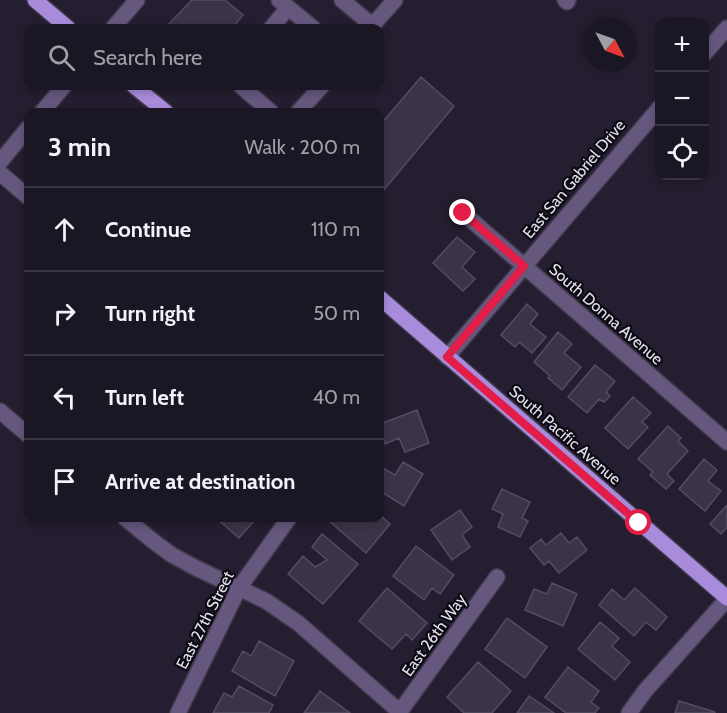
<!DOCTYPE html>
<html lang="en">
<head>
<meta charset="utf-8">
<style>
	:root { --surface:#1b1624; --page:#241f2c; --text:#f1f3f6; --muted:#a09fa6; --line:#393541 }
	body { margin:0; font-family:Cabin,sans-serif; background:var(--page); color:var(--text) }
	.controls { position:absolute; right:18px; top:18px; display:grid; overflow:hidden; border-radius:12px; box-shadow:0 3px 9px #0003 }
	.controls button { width:54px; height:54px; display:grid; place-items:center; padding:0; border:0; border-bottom:2px solid var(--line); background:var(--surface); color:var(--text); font:30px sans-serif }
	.compass { position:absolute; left:583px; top:18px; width:54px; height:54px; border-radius:50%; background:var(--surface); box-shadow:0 3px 9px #0003; rotate:131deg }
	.stop { position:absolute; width:18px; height:18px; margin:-14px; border:4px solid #e11d48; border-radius:50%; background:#fff }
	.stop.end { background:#e11d48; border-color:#fff; box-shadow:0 2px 6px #0008 }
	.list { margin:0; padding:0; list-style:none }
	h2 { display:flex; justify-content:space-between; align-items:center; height:78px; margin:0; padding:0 24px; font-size:26px }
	h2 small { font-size:20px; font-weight:400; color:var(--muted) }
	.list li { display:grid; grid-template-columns:39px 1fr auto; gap:18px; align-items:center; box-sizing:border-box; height:84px; padding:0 24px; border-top:2px solid var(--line) }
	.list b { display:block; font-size:22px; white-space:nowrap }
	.list em { font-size:20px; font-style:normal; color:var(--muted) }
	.icon { flex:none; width:33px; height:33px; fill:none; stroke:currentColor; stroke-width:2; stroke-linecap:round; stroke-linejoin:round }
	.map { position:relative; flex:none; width:727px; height:713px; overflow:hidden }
	.search { position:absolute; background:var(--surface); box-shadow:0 3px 9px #0003; left:24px; top:24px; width:360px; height:66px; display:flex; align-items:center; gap:15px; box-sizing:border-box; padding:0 21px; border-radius:12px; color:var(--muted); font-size:22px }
	.panel { position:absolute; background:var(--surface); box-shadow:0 3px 9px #0003; left:24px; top:108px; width:360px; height:414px; border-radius:12px }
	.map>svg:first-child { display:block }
	.building { fill:#3b3448; stroke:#544d62; stroke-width:1.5 }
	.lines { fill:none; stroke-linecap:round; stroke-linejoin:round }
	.minor-casing { stroke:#3f394b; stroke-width:18 }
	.major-casing { stroke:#3f394b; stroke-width:18 }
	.minor { stroke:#65577e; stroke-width:15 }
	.major { stroke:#a98bdc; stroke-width:15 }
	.route { stroke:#e11d48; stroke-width:8 }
	.labels { text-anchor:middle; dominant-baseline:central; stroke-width:4.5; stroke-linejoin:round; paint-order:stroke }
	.street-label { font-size:16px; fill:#e5e2ee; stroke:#0c0a12 }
</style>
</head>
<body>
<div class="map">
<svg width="727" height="713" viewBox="0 0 727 713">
	<rect width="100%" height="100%" fill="#241e30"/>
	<path class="building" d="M192 0H225L243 15 232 28H165Z
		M421 77 454 106 383 191 380 188V125Z
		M457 237 475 252 462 267 475 279 463 291 433 263Z
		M527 304 538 314 530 324 546 337 532 353 519 342 515 347 501 335Z
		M558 332 572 344 564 353 581 367 562 390 548 378 550 376 534 362Z
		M595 365 615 381 606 392 610 396 604 402 599 399 587 413 568 397Z
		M633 397 651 413 642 422 648 427 628 449 605 428Z
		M417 410 429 443 405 452 399 438 385 444 380 429V424Z
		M668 426 681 438 678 441 688 451 667 474 674 481 666 489 650 475 653 472 638 459Z
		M704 459 717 470 708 481 721 491 705 511 679 489Z
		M403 462 423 474 404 506 380 491V475L383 468 395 475Z
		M502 489 530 502 522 518 528 521 520 537 498 527 503 514 492 509Z
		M727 505V527L721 534 710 524Z
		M460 510 472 527 462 535 470 547 452 560 431 530Z
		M380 515 390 524 366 553 328 520 330 518H380Z
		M216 518H250L254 521 239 538Z
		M561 533 569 543 577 537 587 550 559 573 549 561 544 565 530 548 541 539 546 545Z
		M322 534 358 564 323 604 288 574 303 556 315 567 327 560 312 547Z
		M416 546 454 575 440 594 432 588 424 600 393 576Z
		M552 583 577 594 563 626 525 610 534 589 547 594Z
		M387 588 427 623 412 640 406 634 392 649 359 621Z
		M635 588 667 617 656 630 646 622 634 636 599 605 612 589 624 600Z
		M507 618 547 647 525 678 485 649Z
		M600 622 619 638 612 646 630 662 615 680 578 649Z
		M259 641 294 661 275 696 232 671 243 651 251 656Z
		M478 662 511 691 492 713H464L447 697Z
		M568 667 599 691 591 702 599 708 595 713H566L545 697Z
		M239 686 273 705 269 713H213L224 693 232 697Z
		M320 691 350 713H304Z
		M529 696 554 713H517Z
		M679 701 715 712V713H675Z"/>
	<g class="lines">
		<g class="minor-casing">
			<path id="minor" d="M279 0 313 28
				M342 0 373 26
				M565 0 567 2 568 0
				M113 28 137 0
				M271 28 288 8
				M370 28 395 0
				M704 54 727 28
				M241 86 271 112
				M42 112 64 86
				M298 112 322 86
				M0 162 28 128
				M0 173 28 197
				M463 213 727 442
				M447 357 660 107
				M0 411 28 435
				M125 518 153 541 172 555 196 568 266 601 298 623 401 713
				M178 713 239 588 289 518
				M399 713 497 577
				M629 713 645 691 727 599"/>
		</g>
		<g class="major-casing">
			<path id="major" d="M35 0 68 28
				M134 86 166 112
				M380 298 727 598"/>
		</g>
		<use href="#minor" class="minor"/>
		<use href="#major" class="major"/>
	</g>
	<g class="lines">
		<path class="route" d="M463 213 524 266 447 357 639 523"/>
	</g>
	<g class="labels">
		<g class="street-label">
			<text transform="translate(574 179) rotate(-50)">East San Gabriel Drive</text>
			<text transform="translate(606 314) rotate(41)">South Donna Avenue</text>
			<text transform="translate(565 435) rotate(41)">South Pacific Avenue</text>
			<text transform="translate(205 620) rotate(-63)">East 27th Street</text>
			<text transform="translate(434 635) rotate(-54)">East 26th Way</text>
		</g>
	</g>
</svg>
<div class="controls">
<button>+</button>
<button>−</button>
<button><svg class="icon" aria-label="locate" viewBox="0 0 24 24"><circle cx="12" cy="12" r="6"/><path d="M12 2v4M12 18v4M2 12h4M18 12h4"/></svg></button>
</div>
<svg class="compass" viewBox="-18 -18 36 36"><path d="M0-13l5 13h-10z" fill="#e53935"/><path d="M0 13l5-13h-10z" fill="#a09fa6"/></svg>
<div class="stop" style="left:639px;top:523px"></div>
<div class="stop end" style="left:463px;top:213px"></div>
<div class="search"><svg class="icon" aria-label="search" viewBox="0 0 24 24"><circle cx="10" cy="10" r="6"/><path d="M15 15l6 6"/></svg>Search here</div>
<section class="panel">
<h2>3 min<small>Walk · 200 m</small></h2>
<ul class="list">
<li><svg class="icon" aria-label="ahead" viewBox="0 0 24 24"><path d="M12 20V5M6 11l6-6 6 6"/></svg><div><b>Continue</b></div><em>110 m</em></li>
<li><svg class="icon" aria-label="right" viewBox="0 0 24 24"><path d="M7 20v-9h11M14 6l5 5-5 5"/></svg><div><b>Turn right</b></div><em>50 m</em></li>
<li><svg class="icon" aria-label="left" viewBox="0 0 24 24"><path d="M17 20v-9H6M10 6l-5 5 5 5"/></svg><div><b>Turn left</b></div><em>40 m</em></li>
<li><svg class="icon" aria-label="arrive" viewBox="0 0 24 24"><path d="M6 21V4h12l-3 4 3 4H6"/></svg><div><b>Arrive at destination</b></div></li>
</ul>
</section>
</div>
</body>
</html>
